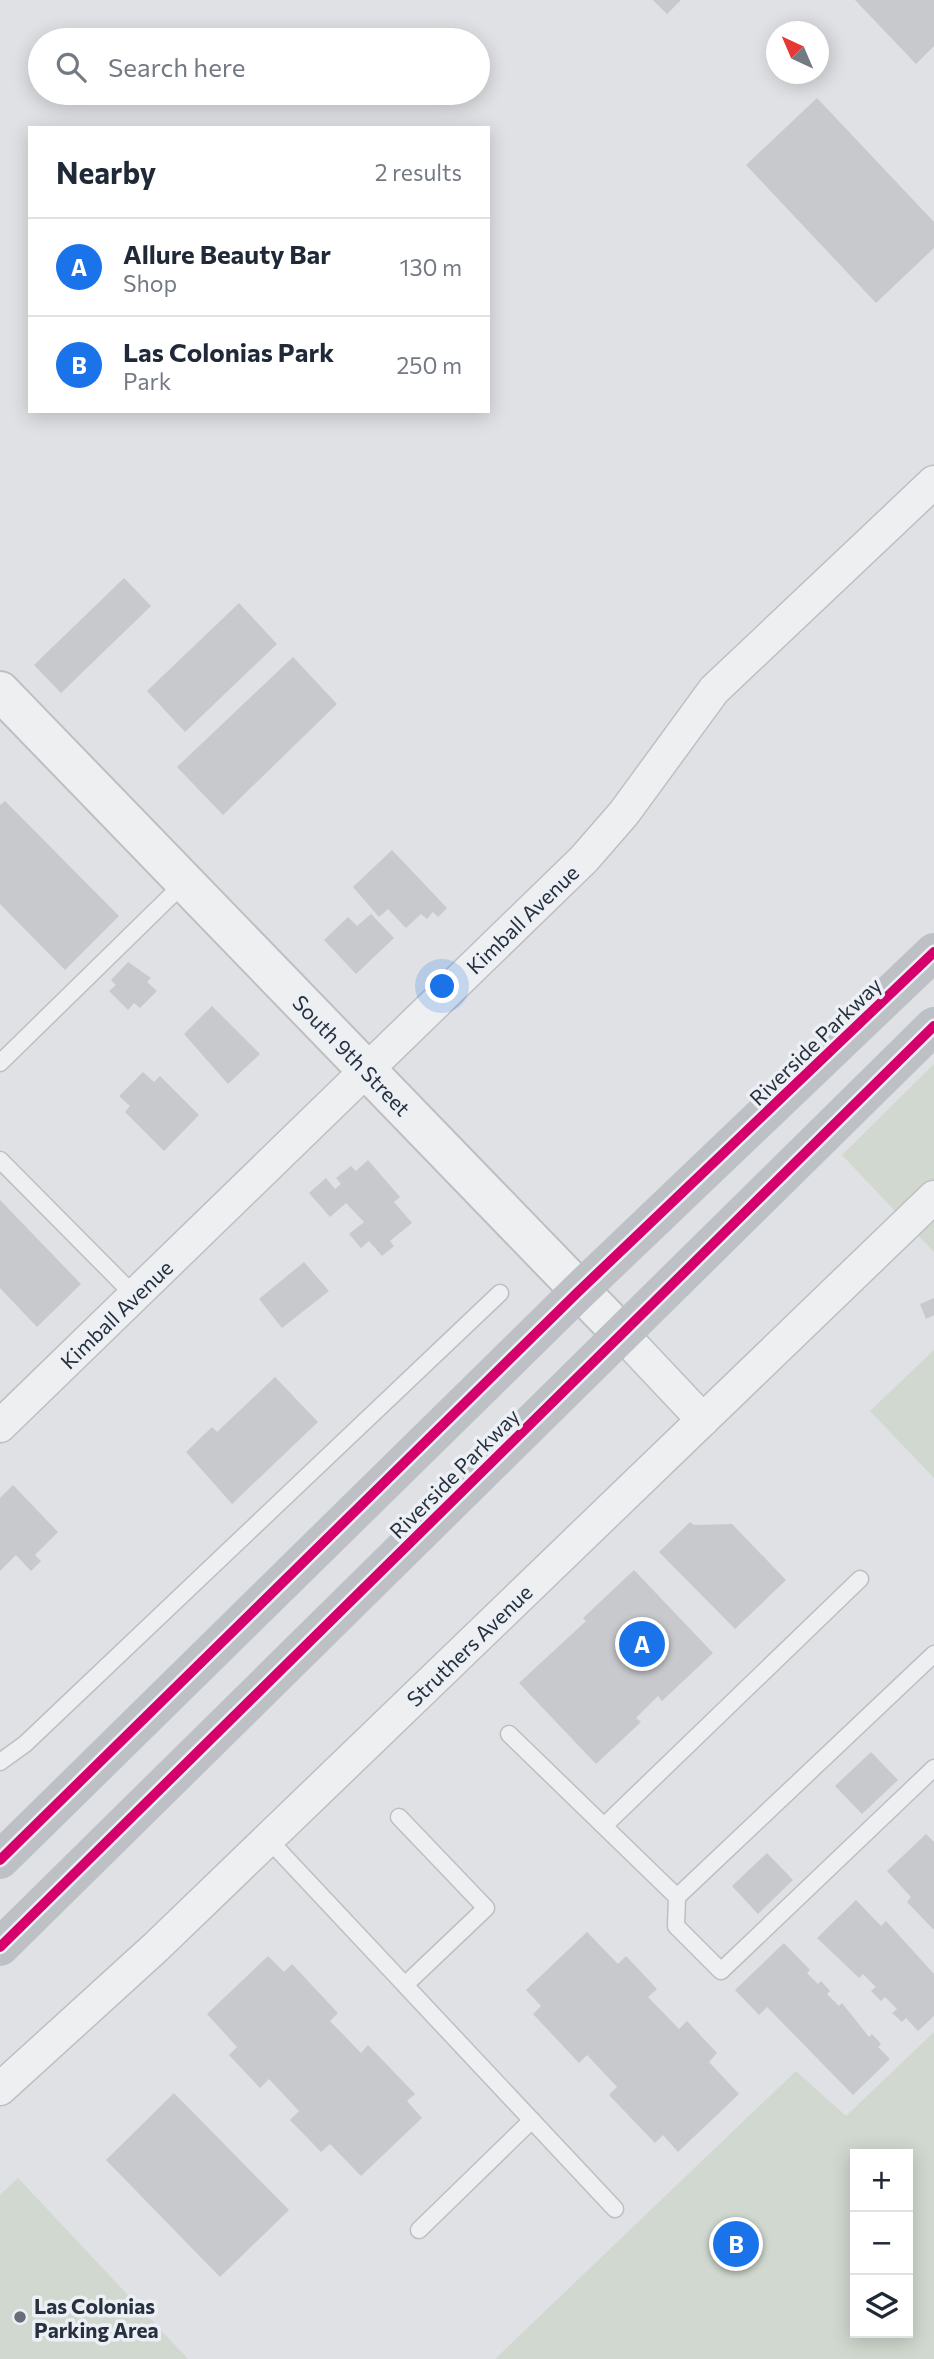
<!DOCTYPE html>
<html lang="en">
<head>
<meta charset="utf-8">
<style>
	:root { --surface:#fff; --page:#f2f2f3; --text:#1f2937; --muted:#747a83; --line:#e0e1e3; --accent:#1a73e8 }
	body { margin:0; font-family:Commissioner,sans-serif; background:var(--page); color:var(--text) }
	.controls { position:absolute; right:21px; bottom:21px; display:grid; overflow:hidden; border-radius:0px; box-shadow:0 4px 18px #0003 }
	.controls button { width:63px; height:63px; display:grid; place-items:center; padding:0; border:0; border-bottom:2px solid var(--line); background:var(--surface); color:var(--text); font:35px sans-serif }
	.compass { position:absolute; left:766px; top:21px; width:63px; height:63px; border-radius:50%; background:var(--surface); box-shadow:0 4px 18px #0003; rotate:316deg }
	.you { position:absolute; left:443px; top:987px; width:24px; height:24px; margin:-18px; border:5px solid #fff; border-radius:50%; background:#1a73e8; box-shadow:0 0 0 10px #1a73e833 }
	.badge { display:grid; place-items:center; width:46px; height:46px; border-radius:50%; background:var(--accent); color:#fff; font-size:23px; font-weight:700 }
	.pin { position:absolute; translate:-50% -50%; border:4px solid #fff; box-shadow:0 2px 7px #0006 }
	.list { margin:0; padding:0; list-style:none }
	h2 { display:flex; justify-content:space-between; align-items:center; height:91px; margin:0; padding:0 28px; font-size:30px }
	h2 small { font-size:23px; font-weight:400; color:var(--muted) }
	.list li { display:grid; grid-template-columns:46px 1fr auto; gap:21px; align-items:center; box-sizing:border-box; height:98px; padding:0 28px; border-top:2px solid var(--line) }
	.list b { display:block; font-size:26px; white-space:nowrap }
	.list p { margin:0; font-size:23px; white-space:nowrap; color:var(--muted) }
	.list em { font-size:23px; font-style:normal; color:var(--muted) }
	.icon { flex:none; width:38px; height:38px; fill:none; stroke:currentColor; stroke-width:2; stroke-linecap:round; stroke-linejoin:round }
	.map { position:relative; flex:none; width:934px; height:2359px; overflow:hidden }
	.search { position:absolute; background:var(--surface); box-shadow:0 4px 18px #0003; left:28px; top:28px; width:462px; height:77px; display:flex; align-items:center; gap:18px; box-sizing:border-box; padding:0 24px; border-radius:38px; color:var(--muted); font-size:26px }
	.panel { position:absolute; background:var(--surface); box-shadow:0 4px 18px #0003; left:28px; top:126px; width:462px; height:287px; border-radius:0px }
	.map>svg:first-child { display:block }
	.green { fill:#d0d8cf; fill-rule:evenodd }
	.building { fill:#c7c9cc }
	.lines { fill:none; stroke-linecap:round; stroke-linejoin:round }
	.service-casing { stroke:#bdbfc2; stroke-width:19 }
	.minor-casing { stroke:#bdbfc2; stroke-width:35 }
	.tertiary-casing { stroke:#bdbfc2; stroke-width:42 }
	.service { stroke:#eeeff1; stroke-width:16 }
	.minor { stroke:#eeeff1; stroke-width:32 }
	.tertiary { stroke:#eeeff1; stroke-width:38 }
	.secondary { stroke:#bdc0c4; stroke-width:38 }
	.cycleway-casing { stroke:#ecf0f5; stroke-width:15 }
	.cycleway { stroke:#d6006c; stroke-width:10 }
	.poi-dot { fill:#676e78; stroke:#ecf0f5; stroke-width:2.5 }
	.labels { text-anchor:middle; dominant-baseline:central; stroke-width:7; stroke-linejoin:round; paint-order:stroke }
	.street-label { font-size:21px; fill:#26303e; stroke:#ecf0f5 }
	.poi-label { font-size:21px; font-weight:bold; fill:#26303e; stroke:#ecf0f5; text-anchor:start }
</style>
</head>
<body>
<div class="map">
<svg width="934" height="2359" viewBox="0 0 934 2359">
	<rect width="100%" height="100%" fill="#dfe1e4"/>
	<path class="green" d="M934 1064V1252L842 1155Z
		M934 1350V1478L870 1411Z
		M934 2032V2359H495L796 2071 846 2116ZM855 2154H908V2333H855Z
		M18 2178 188 2359H0V2195Z"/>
	<path class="building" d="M653 0H681L667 14Z
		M855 0H934V46L916 64Z
		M817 98 934 222V248L876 303 746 165Z
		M124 578 151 606 61 693 34 665Z
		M239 603 277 644 185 732 147 691Z
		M293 657 337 704 223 815 177 767Z
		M5 801 119 916 65 970 0 904V805Z
		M392 850 447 908 438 917 433 912 427 919 421 914 406 928 388 909 379 917 353 887Z
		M371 914 394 938 356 974 324 940 348 917 357 926Z
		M128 962 151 978 147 982 157 991 140 1008 134 1003 128 1010 109 991 116 985 111 980Z
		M212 1006 260 1054 228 1084 184 1034Z
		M143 1072 154 1082 160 1076 199 1115 164 1151 125 1112 130 1106 119 1096Z
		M368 1160 400 1197 394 1202 412 1223 390 1241 394 1246 382 1256 369 1241 361 1248 349 1234 364 1222 346 1203 330 1217 309 1193 326 1178 335 1189 341 1184 336 1178 351 1166 356 1171Z
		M0 1200 81 1284 37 1327 0 1288Z
		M304 1262 329 1291 282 1328 259 1299Z
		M934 1298V1315L926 1319 920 1304Z
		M275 1377 318 1422 232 1504 186 1452 212 1427 217 1432Z
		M13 1485 58 1532 35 1555 41 1561 31 1571 16 1555 0 1571V1498Z
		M690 1522 694 1525 732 1524 786 1580 735 1629 659 1552Z
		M634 1570 713 1653 662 1701 658 1696 636 1718 641 1722 596 1764 519 1683 586 1621 583 1618Z
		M871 1752 898 1780 862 1814 835 1786Z
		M926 1834 934 1842V1930L907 1902 911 1897 887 1871Z
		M767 1853 793 1880 758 1914 732 1886Z
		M856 1900 881 1926 886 1921 934 1974V2016L918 2031 906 2018 902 2022 892 2013 897 2009 885 1997 881 2001 871 1991 876 1987 863 1974 859 1978 817 1938Z
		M587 1932 618 1964 626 1956 657 1989 648 1997 679 2029 687 2021 717 2053 709 2062 739 2094 678 2152 663 2135 655 2143 609 2095 617 2087 587 2055 579 2063 533 2014 541 2006 526 1990Z
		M784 1943 810 1970 807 1973 818 1984 821 1981 830 1991 827 1994 839 2006 842 2003 869 2037 872 2034 881 2044 878 2047 890 2059 853 2095 767 2007 759 2015 735 1990Z
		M268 1956 284 1972 292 1964 338 2013 330 2021 361 2053 368 2045 415 2094 407 2101 422 2118 361 2176 330 2144 321 2152 290 2120 299 2111 269 2079 260 2088 229 2055 237 2047 207 2014Z
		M174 2093 289 2210 220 2277 106 2160Z"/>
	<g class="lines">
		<g class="service-casing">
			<path id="service" d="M0 1063 184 883
				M0 1160 135 1296
				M509 1734 677 1897 676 1926 721 1971 934 1768
				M0 1762 25 1744 500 1293
				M399 1817 486 1908 405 1985
				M604 1826 860 1579
				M268 1839 615 2209
				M677 1897 934 1654
				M419 2230 532 2120"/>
		</g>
		<g class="minor-casing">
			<path id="minor" d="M622 1334 703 1420
				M0 1426 584 859 624 813 714 690 934 482
				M0 2089 156 1947 934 1197"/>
		</g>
		<g class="tertiary-casing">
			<path id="tertiary" d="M0 691 622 1334"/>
		</g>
		<use href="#service" class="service"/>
		<use href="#minor" class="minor"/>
		<use href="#tertiary" class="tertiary"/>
		<path class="secondary" d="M0 1860 579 1291 934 952
			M0 1947 934 1026"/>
		<g class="cycleway-casing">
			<path id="cycleway" d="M0 1860 579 1291 934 952
				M0 1947 934 1026"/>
		</g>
		<use href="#cycleway" class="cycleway"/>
	</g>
	<circle class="poi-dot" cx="20" cy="2317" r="7"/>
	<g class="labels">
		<g class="street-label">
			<text transform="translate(522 919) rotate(-44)">Kimball Avenue</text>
			<text transform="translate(815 1041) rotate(-44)">Riverside Parkway</text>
			<text transform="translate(352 1055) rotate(46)">South 9th Street</text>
			<text transform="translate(116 1314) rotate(-44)">Kimball Avenue</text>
			<text transform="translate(454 1473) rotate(-45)">Riverside Parkway</text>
			<text transform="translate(469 1645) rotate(-44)">Struthers Avenue</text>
		</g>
		<g class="poi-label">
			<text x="34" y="2305">Las Colonias<tspan x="34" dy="24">Parking Area</tspan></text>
		</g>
	</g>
</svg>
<div class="controls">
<button>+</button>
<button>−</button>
<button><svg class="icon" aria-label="layers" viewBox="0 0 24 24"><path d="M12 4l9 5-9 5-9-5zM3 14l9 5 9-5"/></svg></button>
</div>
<svg class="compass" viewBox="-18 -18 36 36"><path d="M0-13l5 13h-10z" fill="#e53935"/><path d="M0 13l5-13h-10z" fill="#747a83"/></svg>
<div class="you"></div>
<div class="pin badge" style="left:642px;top:1644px">A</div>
<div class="pin badge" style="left:736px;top:2244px">B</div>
<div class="search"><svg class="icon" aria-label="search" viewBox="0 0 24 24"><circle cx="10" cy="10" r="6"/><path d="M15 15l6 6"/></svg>Search here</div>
<section class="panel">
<h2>Nearby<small>2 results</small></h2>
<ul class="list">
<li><span class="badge">A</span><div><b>Allure Beauty Bar</b><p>Shop</p></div><em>130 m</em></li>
<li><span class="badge">B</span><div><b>Las Colonias Park</b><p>Park</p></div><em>250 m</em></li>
</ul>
</section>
</div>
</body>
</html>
